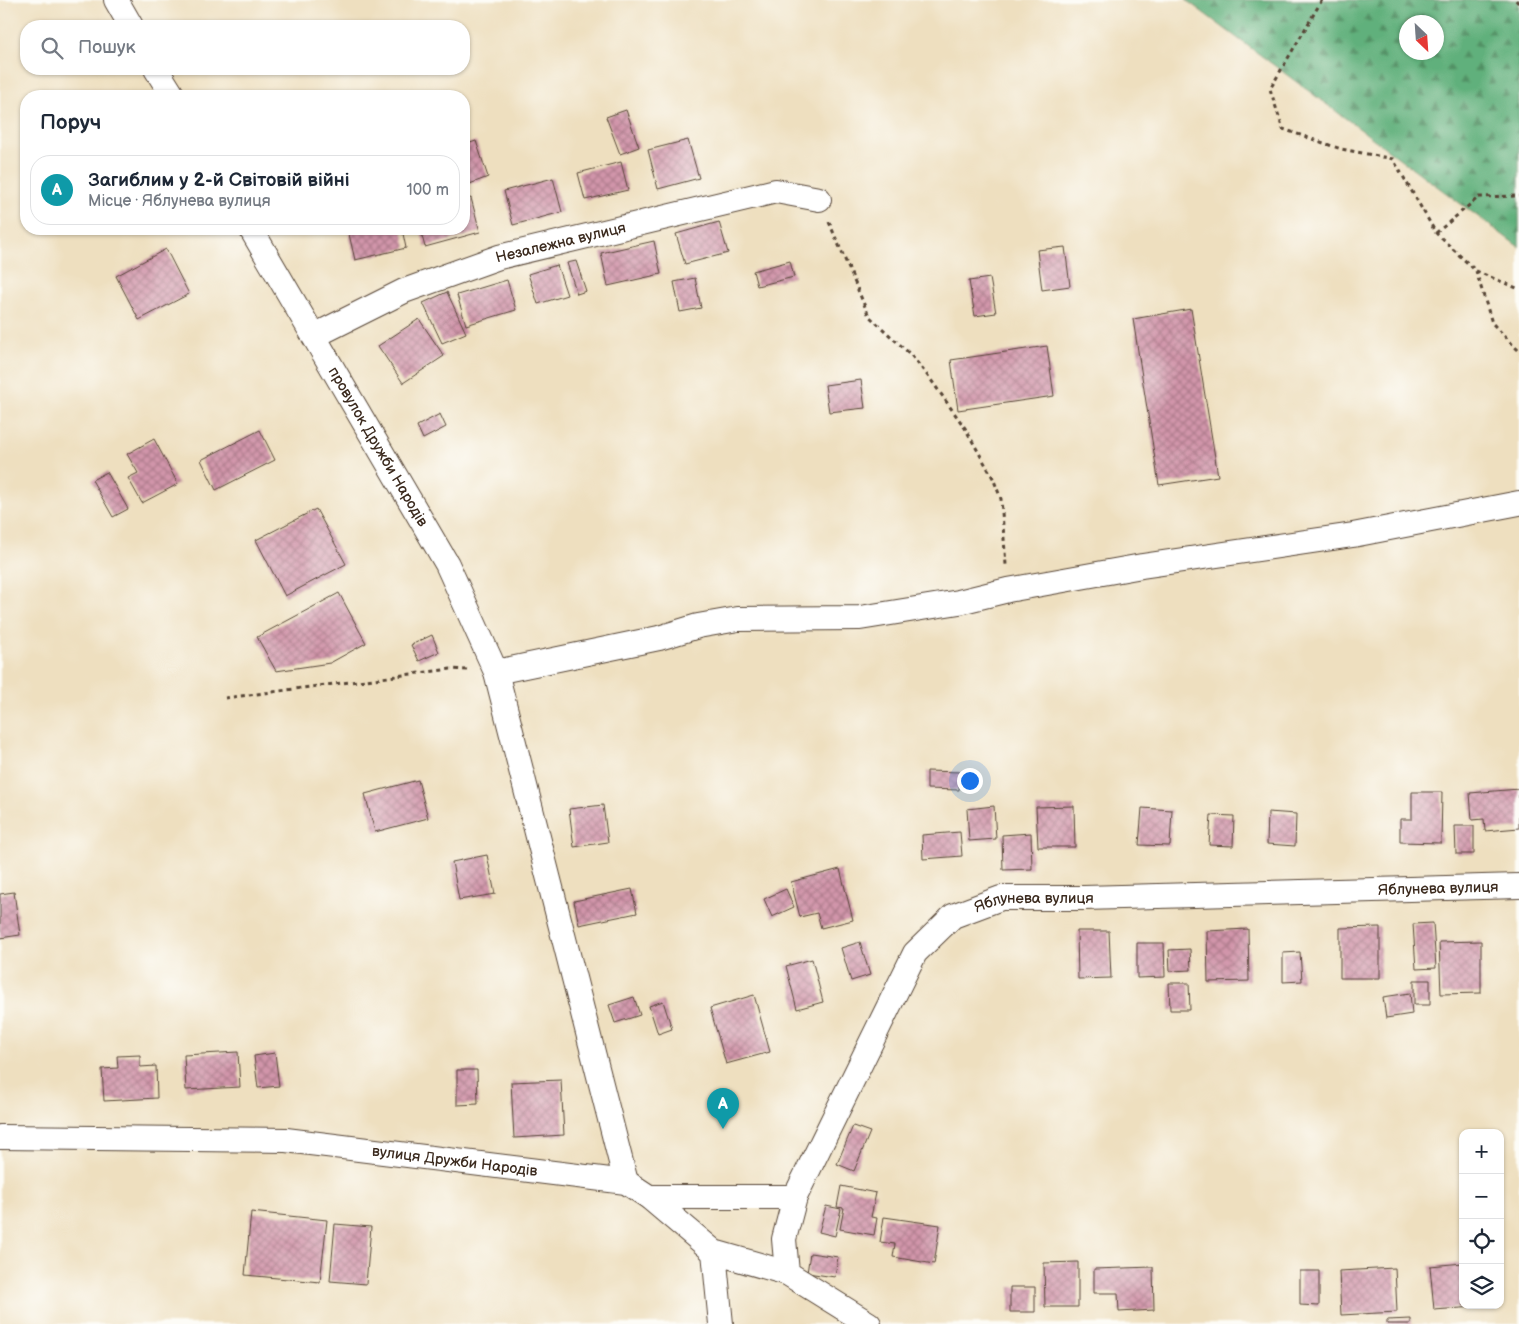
<!DOCTYPE html>
<html lang="uk">
<head>
<meta charset="utf-8">
<style>
	:root { --surface:#fff; --page:#f6f6f7; --text:#1f2937; --muted:#747a83; --line:#e0e1e3; --accent:#b5179e }
	body { margin:0; font-family:"Balsamiq Sans",sans-serif; background:var(--page); color:var(--text) }
	.controls { position:absolute; right:15px; bottom:15px; display:grid; overflow:hidden; border-radius:10px; box-shadow:0 1px 4px #0004 }
	.controls button { width:45px; height:45px; display:grid; place-items:center; padding:0; border:0; border-bottom:1px solid var(--line); background:var(--surface); color:var(--text); font:25px sans-serif }
	.compass { position:absolute; left:1399px; top:15px; width:45px; height:45px; border-radius:50%; background:var(--surface); box-shadow:0 1px 4px #0004; rotate:155deg }
	.you { position:absolute; left:969px; top:780px; width:18px; height:18px; margin:-12px; border:4px solid #fff; border-radius:50%; background:#1a73e8; box-shadow:0 0 0 8px #1a73e833 }
	.badge { display:grid; place-items:center; width:32px; height:32px; border-radius:50%; background:var(--accent); color:#fff; font-size:16px; font-weight:700 }
	.pin { position:absolute; translate:-50% -41px; filter:drop-shadow(0 1px 2px #0008) }
	.pin::after { content:''; position:absolute; top:26px; width:18px; height:15px; background:inherit; clip-path:polygon(0 0,100% 0,50% 100%) }
	.list { margin:0; padding:0; list-style:none }
	h2 { display:flex; justify-content:space-between; align-items:center; height:65px; margin:0; padding:0 20px; font-size:21px }
	h2 small { font-size:16px; font-weight:400; color:var(--muted) }
	.list li { display:grid; grid-template-columns:32px 1fr auto; gap:15px; align-items:center; box-sizing:border-box; height:70px; margin:0 10px 10px; padding:0 10px; border:1px solid var(--line); border-radius:20px }
	.list b { display:block; font-size:19px; white-space:nowrap }
	.list p { margin:0; font-size:16px; white-space:nowrap; color:var(--muted) }
	.list em { font-size:16px; font-style:normal; color:var(--muted) }
	.icon { flex:none; width:28px; height:28px; fill:none; stroke:currentColor; stroke-width:2; stroke-linecap:round; stroke-linejoin:round }
	.map { position:relative; flex:none; width:1519px; height:1324px; overflow:hidden }
	.search { position:absolute; background:var(--surface); box-shadow:0 1px 4px #0004; left:20px; top:20px; width:450px; height:55px; display:flex; align-items:center; gap:12px; box-sizing:border-box; padding:0 18px; border-radius:20px; color:var(--muted); font-size:19px }
	.panel { position:absolute; background:var(--surface); box-shadow:0 1px 4px #0004; left:20px; top:90px; width:450px; height:145px; border-radius:20px }
	.map>svg:first-child { display:block }
	.forest { fill:url(#forest-firs); stroke:#4e6d4c; fill-rule:evenodd }
	.building { fill:url(#building-cross-hatch) }
	.lines { fill:none; stroke-linecap:round; stroke-linejoin:round }
	.street-casing { stroke:#564536; stroke-width:26 }
	.path { stroke:#564536; stroke-width:3; stroke-dasharray:4 4; stroke-linecap:butt }
	.street { stroke:#fff; stroke-width:24 }
	.labels { text-anchor:middle; dominant-baseline:central; stroke-width:4; stroke-linejoin:round; paint-order:stroke }
	.street-label { font-size:15px; fill:#3b2a1e; stroke:#fdfcf7 }
</style>
</head>
<body>
<div class="map">
<svg width="1519" height="1324" viewBox="0 0 1519 1324">
	<defs>
		<pattern id="forest-firs" width="22" height="20" patternUnits="userSpaceOnUse" patternTransform="scale(1.25)"><rect width="22" height="20" fill="#61b07b"/><path d="M5 1l3.5 6h-7zM16 11l3.5 6h-7z" fill="#518f64"/></pattern>
		<pattern id="building-cross-hatch" width="8" height="8" patternUnits="userSpaceOnUse" patternTransform="scale(1.25)"><rect width="8" height="8" fill="#d195aa"/><path d="M0 0l8 8M0 8l8-8" fill="none" stroke="#ab7a8a"/></pattern>
	</defs>
	<rect width="100%" height="100%" fill="#fdfcf7"/>
	<filter id="ink" filterUnits="userSpaceOnUse"><feTurbulence type="fractalNoise" baseFrequency=".02" numOctaves="2"/><feDisplacementMap in="SourceGraphic" scale="10" xChannelSelector="R" yChannelSelector="G"/><feConvolveMatrix kernelMatrix="1 2 1 2 8 2 1 2 1" color-interpolation-filters="sRGB"/></filter>
	<filter id="wash" filterUnits="userSpaceOnUse"><feTurbulence type="fractalNoise" baseFrequency=".0096" numOctaves="4" result="noise"/><feDisplacementMap in="SourceGraphic" scale="20" xChannelSelector="R" yChannelSelector="G"/><feGaussianBlur stdDeviation="1.12" result="paint"/><feColorMatrix in="noise" values="0 0 0 0 0 0 0 0 0 0 0 0 0 0 0 0 0 1.4 0 .05"/><feComposite in="paint" operator="in"/></filter>
	<g filter="url(#wash)">
		<rect width="100%" height="100%" fill="#eedfbf"/>
		<path class="forest" d="M1186 0H1519V247ZM1406 22H1436V52H1406Z"/>
		<g id="blocks">
			<path class="building" d="M626 110 639 147 620 154 606 117Z
				M688 140 699 178 658 189 648 150Z
				M476 141 488 177 467 185 464 177V145Z
				M621 162 628 190 585 200 578 173Z
				M553 178 562 212 513 225 504 191Z
				M471 198 480 232 425 247 420 229H464V200Z
				M719 222 728 253 685 264 676 234Z
				M352 229H402L406 248 355 260 348 230Z
				M654 241 661 274 608 286 601 253Z
				M1065 247 1070 286 1042 290 1037 250Z
				M166 249 189 294 139 320 116 276Z
				M576 261 586 291 577 294 567 263Z
				M790 261 794 277 757 286 753 271Z
				M557 265 567 295 538 304 528 274Z
				M695 278 701 308 680 312 674 282Z
				M990 278 996 313 975 316 969 281Z
				M507 280 516 310 466 325 457 295Z
				M447 292 466 333 442 343 423 303Z
				M1191 309 1218 476 1159 485 1133 319Z
				M419 319 444 356 403 383 378 346Z
				M1047 346 1054 396 958 410 951 360Z
				M861 380 865 408 829 412 825 385Z
				M440 414 446 427 423 439 417 426Z
				M260 430 275 460 216 490 201 460Z
				M154 439 178 484 142 503 128 478 138 473 127 454Z
				M107 472 128 509 113 517 92 480Z
				M316 509 346 564 285 596 256 540Z
				M339 593 366 643 330 663 276 671 257 637Z
				M432 635 439 652 419 661 411 645Z
				M927 771 960 772 959 790 927 789Z
				M418 780 428 818 375 832 365 794Z
				M1519 789V828L1485 831 1484 819 1472 820 1470 793Z
				M1412 792H1442L1441 843 1400 842V819H1412Z
				M603 805 608 842 574 847 569 809Z
				M994 806 996 839 969 841 967 809Z
				M1074 806 1075 847H1038L1036 807Z
				M1142 808 1172 810 1170 846 1139 845Z
				M1268 812 1296 814 1295 846 1267 844Z
				M1211 815 1234 816 1233 846 1209 845Z
				M1455 826H1474V854H1456Z
				M960 832 962 856 923 859 922 835Z
				M1031 833 1032 869 1003 870 1002 835Z
				M487 855 495 894 459 900 452 862Z
				M840 869 853 920 821 928 817 913 800 917 791 882Z
				M632 889 637 913 579 925 574 901Z
				M786 889 794 907 772 917 764 899Z
				M14 892 20 935 0 938V894Z
				M1433 923 1436 968 1416 969 1413 924Z
				M1380 927V978H1340V928Z
				M1248 929 1249 981 1208 982 1207 931Z
				M1077 931H1109L1111 978 1078 979Z
				M1481 941V993L1441 994 1439 942Z
				M860 942 870 975 851 981 841 948Z
				M1137 943H1164L1165 977 1137 978Z
				M1190 949 1191 970 1170 971 1169 950Z
				M1300 952 1302 981 1283 982V953Z
				M812 959 823 1002 797 1009 786 966Z
				M1414 980H1430V1005H1414Z
				M1169 983H1189L1190 1010H1170Z
				M1410 993 1412 1014 1386 1018 1383 997Z
				M754 995 770 1052 726 1064 710 1008Z
				M634 997 640 1015 615 1023 609 1005Z
				M663 1001 672 1029 658 1034 649 1006Z
				M238 1052 240 1087 186 1090 184 1055Z
				M275 1053 279 1086 258 1088 254 1056Z
				M140 1055V1067L156 1066 157 1098 104 1101 102 1069 118 1068 117 1056Z
				M457 1070H477L478 1104 457 1105Z
				M561 1080 564 1135 514 1138 511 1082Z
				M853 1126 870 1132 854 1171 837 1164Z
				M841 1186 876 1193 871 1217 877 1218 874 1235 840 1229 844 1208 837 1207Z
				M826 1206 841 1209 835 1236 819 1232Z
				M251 1212 327 1220 320 1282 245 1275Z
				M884 1217 940 1225 934 1264 893 1257 895 1244 880 1242Z
				M335 1224 371 1227 366 1284 330 1281Z
				M810 1253 838 1257 835 1277 807 1273Z
				M1078 1262V1307H1045L1044 1263Z
				M1463 1263V1305H1475V1307L1434 1310 1430 1266Z
				M1153 1267 1154 1310 1119 1312 1118 1293H1094V1269Z
				M1395 1268 1397 1312 1341 1315 1339 1271Z
				M1300 1271H1319V1306L1300 1305Z
				M1010 1287H1035V1312H1010Z
				M1411 1319V1324H1387V1320Z"/>
		</g>
	</g>
	<g filter="url(#ink)">
		<use href="#blocks" fill-opacity="0" stroke="#564536" stroke-width="1"/>
		<g class="lines">
			<g class="street-casing">
				<g id="street">
					<path d="M116 0 131 26"/>
					<path d="M156 69 173 96"/>
					<path id="s1" d="M251 229 447 564 496 672 626 1182"/>
					<path id="s2" d="M314 336 404 291 499 257 776 191 819 199"/>
					<path d="M496 672 659 638 698 626 738 619 860 618 959 602 1008 590 1142 566 1353 535 1519 503"/>
					<path id="s3" d="M0 1137 286 1140 626 1182 649 1197 714 1252 787 1273 869 1324"/>
					<path d="M649 1197H795"/>
					<path d="M714 1252 721 1324"/>
					<path id="s4" d="M787 1273 784 1239 795 1197 915 953 953 916 1001 898H1084L1519 886"/>
				</g>
			</g>
			<path class="path" d="M1322 0 1270 89 1283 129 1341 149 1393 159 1436 233 1476 271 1519 289
				M1516 0 1519 4
				M829 222 869 316 911 355 931 380 965 428 993 478 1001 499 1006 565
				M1436 233 1479 197 1519 196
				M1476 271 1492 323 1519 351
				M225 698 451 669 467 670"/>
			<use href="#street" class="street"/>
		</g>
	</g>
	<g class="labels">
		<g class="street-label">
			<text stroke="none"><textPath href="#s2" startOffset="265">Незалежна вулиця</textPath></text>
			<text stroke="none"><textPath href="#s1" startOffset="252">провулок Дружби Народів</textPath></text>
			<text stroke="none"><textPath href="#s4" startOffset="891">Яблунева вулиця</textPath></text>
			<text stroke="none"><textPath href="#s4" startOffset="486">Яблунева вулиця</textPath></text>
			<text stroke="none"><textPath href="#s3" startOffset="456">вулиця Дружби Народів</textPath></text>
		</g>
	</g>
</svg>
<div class="controls">
<button>+</button>
<button>−</button>
<button><svg class="icon" aria-label="locate" viewBox="0 0 24 24"><circle cx="12" cy="12" r="6"/><path d="M12 2v4M12 18v4M2 12h4M18 12h4"/></svg></button>
<button><svg class="icon" aria-label="layers" viewBox="0 0 24 24"><path d="M12 4l9 5-9 5-9-5zM3 14l9 5 9-5"/></svg></button>
</div>
<svg class="compass" viewBox="-18 -18 36 36"><path d="M0-13l5 13h-10z" fill="#e53935"/><path d="M0 13l5-13h-10z" fill="#747a83"/></svg>
<div class="you"></div>
<div class="pin badge" style="left:723px;top:1129px;background:#0f9aa8">A</div>
<div class="search"><svg class="icon" aria-label="search" viewBox="0 0 24 24"><circle cx="10" cy="10" r="6"/><path d="M15 15l6 6"/></svg>Пошук</div>
<section class="panel">
<h2>Поруч<small></small></h2>
<ul class="list">
<li><span class="badge" style="background:#0f9aa8">A</span><div><b>Загиблим у 2-й Світовій війні</b><p>Місце · Яблунева вулиця</p></div><em>100 m</em></li>
</ul>
</section>
</div>
</body>
</html>
